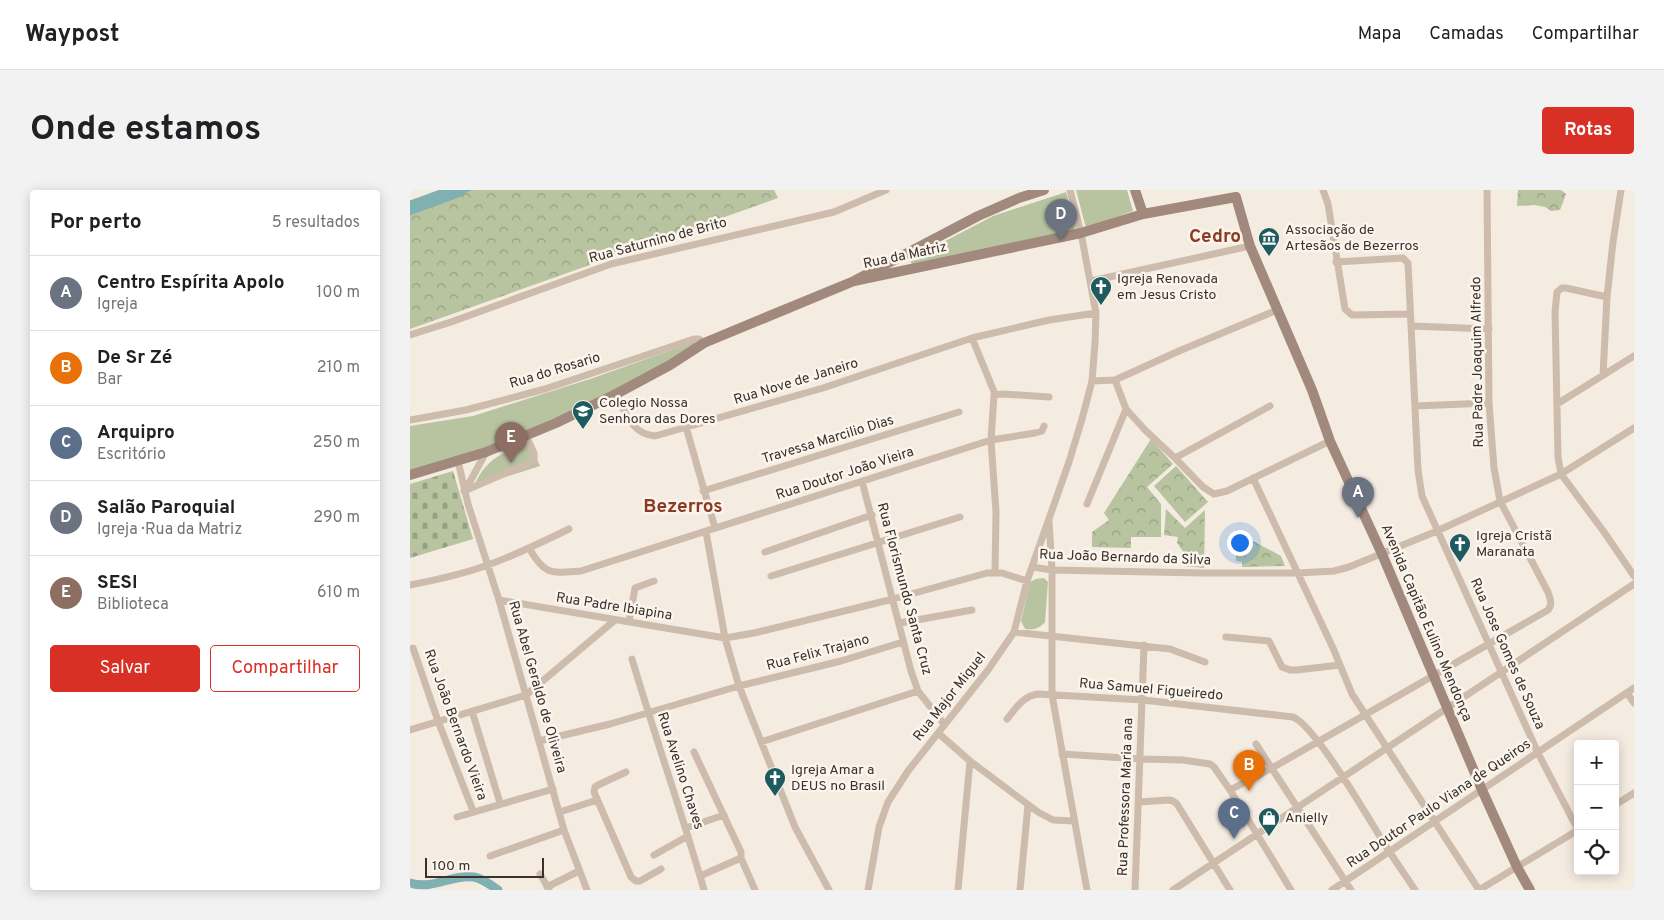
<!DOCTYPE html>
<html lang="pt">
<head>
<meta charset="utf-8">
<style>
	:root { --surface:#fff; --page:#f2f2f2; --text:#202124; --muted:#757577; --line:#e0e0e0; --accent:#d93025 }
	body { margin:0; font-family:Overpass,sans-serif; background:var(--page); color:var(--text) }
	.controls { position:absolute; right:15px; bottom:15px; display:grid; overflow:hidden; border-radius:5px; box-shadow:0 2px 12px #0003 }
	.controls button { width:45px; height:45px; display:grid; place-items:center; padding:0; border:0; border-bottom:1px solid var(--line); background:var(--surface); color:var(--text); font:25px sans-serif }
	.scale { position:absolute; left:15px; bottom:12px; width:119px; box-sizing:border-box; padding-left:5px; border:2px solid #3b302b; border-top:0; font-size:14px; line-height:18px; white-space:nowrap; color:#3b302b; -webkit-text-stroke:4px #fbf5ee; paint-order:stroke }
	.you { position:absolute; left:829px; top:352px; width:18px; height:18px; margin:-12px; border:4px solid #fff; border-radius:50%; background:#1a73e8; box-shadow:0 0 0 8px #1a73e833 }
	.badge { display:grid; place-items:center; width:32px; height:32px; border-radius:50%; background:var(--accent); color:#fff; font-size:16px; font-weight:700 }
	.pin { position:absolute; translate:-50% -41px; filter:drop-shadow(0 1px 2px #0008) }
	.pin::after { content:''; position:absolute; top:26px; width:18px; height:15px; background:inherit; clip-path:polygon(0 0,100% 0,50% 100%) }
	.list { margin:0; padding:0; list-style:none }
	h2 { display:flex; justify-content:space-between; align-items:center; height:65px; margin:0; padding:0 20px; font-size:21px }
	h2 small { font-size:16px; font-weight:400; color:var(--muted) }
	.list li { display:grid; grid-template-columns:32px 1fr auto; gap:15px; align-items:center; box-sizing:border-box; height:75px; padding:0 20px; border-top:1px solid var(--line) }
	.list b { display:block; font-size:19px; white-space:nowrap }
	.list p { margin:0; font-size:16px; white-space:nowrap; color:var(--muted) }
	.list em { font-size:16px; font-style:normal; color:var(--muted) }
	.actions { display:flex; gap:10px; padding:15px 20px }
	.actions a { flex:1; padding:11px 0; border:1px solid var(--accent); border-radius:5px; text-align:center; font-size:18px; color:var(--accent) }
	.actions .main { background:var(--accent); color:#fff }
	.icon { flex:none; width:28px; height:28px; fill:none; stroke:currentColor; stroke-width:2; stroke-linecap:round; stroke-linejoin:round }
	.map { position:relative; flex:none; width:1224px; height:700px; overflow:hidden; border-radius:5px }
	header { display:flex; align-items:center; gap:30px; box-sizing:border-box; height:70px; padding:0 25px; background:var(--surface); border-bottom:1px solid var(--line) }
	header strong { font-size:24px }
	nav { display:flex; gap:28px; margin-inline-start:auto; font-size:18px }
	.intro { display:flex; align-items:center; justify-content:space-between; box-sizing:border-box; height:120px; padding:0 30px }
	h1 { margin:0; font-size:35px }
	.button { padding:12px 22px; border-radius:5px; background:var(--accent); color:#fff; font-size:18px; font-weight:700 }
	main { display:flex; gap:30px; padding:0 30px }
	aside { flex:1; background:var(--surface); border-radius:5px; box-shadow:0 2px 12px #0003 }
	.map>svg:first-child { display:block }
	.forest { fill:url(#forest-crowns) }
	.cemetery { fill:url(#cemetery-stones) }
	.park { fill:#b8c4a0 }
	.water { fill:url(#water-waves) }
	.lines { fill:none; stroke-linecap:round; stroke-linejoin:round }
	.canal { stroke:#7fb0b2; stroke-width:9 }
	.river { stroke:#7fb0b2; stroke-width:14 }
	.minor { stroke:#cdbbac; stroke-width:7 }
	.secondary { stroke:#a18a7d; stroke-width:10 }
	.labels { text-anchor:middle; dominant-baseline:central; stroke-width:5; stroke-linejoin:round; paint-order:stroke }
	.poi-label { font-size:14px; fill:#3b302b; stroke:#fbf5ee; text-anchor:start }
	.street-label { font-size:14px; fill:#3b302b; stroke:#fbf5ee }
	.district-label { font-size:19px; font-weight:bold; fill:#8c3b22; stroke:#fbf5ee }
</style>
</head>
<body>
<header>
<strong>Waypost</strong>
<nav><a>Mapa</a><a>Camadas</a><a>Compartilhar</a></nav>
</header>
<div class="intro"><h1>Onde estamos</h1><a class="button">Rotas</a></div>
<main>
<aside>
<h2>Por perto<small>5 resultados</small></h2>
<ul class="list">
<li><span class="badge" style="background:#6b7280">A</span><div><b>Centro Espírita Apolo</b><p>Igreja</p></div><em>100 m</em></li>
<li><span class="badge" style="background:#e8710a">B</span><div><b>De Sr Zé</b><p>Bar</p></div><em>210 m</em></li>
<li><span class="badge" style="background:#5c6f8a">C</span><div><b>Arquipro</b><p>Escritório</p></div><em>250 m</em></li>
<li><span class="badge" style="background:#6b7280">D</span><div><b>Salão Paroquial</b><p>Igreja · Rua da Matriz</p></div><em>290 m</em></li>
<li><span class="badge" style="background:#8d6e63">E</span><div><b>SESI</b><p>Biblioteca</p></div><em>610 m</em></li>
</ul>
<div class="actions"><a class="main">Salvar</a><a>Compartilhar</a></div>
</aside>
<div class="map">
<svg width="1224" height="700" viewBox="0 0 1224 700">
	<defs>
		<pattern id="forest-crowns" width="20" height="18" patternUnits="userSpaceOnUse" patternTransform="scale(1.25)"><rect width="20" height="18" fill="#b8c4a0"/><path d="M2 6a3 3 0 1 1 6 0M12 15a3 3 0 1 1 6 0" fill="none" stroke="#97a083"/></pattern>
		<pattern id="cemetery-stones" width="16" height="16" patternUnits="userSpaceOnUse" patternTransform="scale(1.25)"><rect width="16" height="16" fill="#b8c4a0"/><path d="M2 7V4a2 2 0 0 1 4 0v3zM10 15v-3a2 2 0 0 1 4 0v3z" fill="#97a083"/></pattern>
		<pattern id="water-waves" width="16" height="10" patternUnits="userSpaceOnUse" patternTransform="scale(1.25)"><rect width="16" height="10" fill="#7fb0b2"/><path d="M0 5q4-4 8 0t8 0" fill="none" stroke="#699091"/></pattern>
	</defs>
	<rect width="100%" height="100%" fill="#f4ebe1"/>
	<path class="forest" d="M59 0H364L368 8 0 139V22Z
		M1108 0H1151L1156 4 1150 20 1141 21 1135 17 1124 15 1107 16Z
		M741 249 763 274 737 297 751 314V347H721V358L682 357V342L699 330 694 323Z
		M766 276 798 312 775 332 744 296Z
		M756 319 775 338 795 320 794 378 775 376 777 367 767 353 768 347 754 345Z
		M826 339 834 346 871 366 875 376 832 377V372L826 371Z"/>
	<path class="cemetery" d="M43 281 63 349 0 368V294Z"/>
	<path class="park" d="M666 0H717L723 21 676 38Z
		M656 2 666 36 664 41 504 75 501 73V69L583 26Z
		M284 152 287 154 286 157 137 238 0 281V236L63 226 183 188Z
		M119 252 130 276 64 297C74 269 94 262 119 252Z
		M634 388 638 392 635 432C629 439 623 440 615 439L611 431 620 392 626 389Z"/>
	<path class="water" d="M31 0H63L21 15 23 5Z"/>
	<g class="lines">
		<path class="canal" d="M0 693C24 700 41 684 64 687 73 689 81 695 88 700"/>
		<path class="river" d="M0 18 49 0"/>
		<path class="minor" d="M913 0 918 14 935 119 942 125 1000 124
			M926 72 993 68 998 73 1008 280 1012 306 1128 563 1168 640
			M681 91 840 56
			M1197 107 1156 98H1152L1147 102 1145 122 1148 267 1151 284 1194 342 1224 386
			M1001 136 1079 139
			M0 145 41 132 201 74 424 22 476 0
			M562 148 585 204
			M1193 185 1197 107 1203 52 1211 0
			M705 190 716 219 735 240 765 268 793 297 804 304 817 301 920 251
			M682 191 705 190 769 161 867 120
			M206 204C216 223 221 244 245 246L413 198 562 148 639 130 686 123
			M1147 214 1224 166
			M1005 216 1079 213
			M0 230 56 220 135 199 284 149H289L294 153
			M276 237 305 338
			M765 268 860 216
			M48 271 58 314 89 410 154 640 177 700
			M843 288 923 458 942 504 1069 700 1168 640
			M452 291 501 481 508 501 534 534
			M54 301 124 271V263L116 246
			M55 301 76 262
			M293 301 549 222
			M677 314 716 219
			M639 331 642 380V505L677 700
			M296 342 315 448 329 496 385 637 419 700
			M119 358C135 386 141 383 171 381L581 250 625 243 632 241 634 236
			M355 362 462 325
			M622 377 642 380 791 383H887L924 381 939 377 1027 341 1151 284 1224 238
			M585 382 586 322 581 250 584 205 593 204 639 207
			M361 386 550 327
			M0 395C26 390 53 384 78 375 106 365 132 352 159 339
			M89 410 315 448 344 443 483 409 577 383H592L617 391
			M219 432 225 398 244 391
			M490 433 562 420
			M604 442 760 459 795 472
			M816 447 859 451 872 477 880 480H887L930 475
			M3 458 28 531 63 621
			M222 469C245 547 272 623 294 700
			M1217 503 1224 513
			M62 521 90 613
			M597 529C606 518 613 506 628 504L733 510 883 527C906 536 961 633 977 658 986 672 996 686 1005 700
			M0 540 116 505 205 430
			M528 543 560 571 628 622 643 630 664 631
			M129 551 200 534 329 496 431 471 493 452
			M351 552 508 501
			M846 554 941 700
			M284 562 331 662V668L345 700
			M652 564 730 569 773 570 800 574 804 577 820 600 881 700
			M216 582 188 595 185 597 184 602 221 687 226 691H230L251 679
			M820 600 862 578 1138 420C1143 414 1140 409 1138 402L1090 311 1084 278 1079 213 1077 0
			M729 612 759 610 763 611 767 614 820 700
			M1205 615 1224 603
			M150 622 187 610
			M47 627 143 599
			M276 638 314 625
			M244 665 278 646
			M80 666 154 640
			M130 684 139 699
			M290 686 331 668
			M137 697 169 681
			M458 700 469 637 478 612 498 581 578 480 604 442 617 391 659 272 672 229 682 191 685 153 686 123 671 43 660 0
			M548 700 560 571
			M610 700 618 615
			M725 700 734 455
			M763 700 1224 394
			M922 700 1224 498"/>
		<path class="secondary" d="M725 0 733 24
			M444 91 671 43 733 24 826 7 840 56 902 200 920 251 972 364 1072 600 1107 677 1120 700
			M0 285 76 262 146 233 206 204 260 175 294 153 444 91 568 26 609 8 634 0"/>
	</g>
	<defs>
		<g id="museum-pin" transform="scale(1.125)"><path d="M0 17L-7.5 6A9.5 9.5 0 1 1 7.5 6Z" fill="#1f5a5e" stroke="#fbf5ee"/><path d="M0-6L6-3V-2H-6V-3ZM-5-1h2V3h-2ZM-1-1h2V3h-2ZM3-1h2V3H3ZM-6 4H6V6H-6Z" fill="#fff"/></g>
		<g id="church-pin" transform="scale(1.125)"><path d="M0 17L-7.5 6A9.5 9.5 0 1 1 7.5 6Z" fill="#1f5a5e" stroke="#fbf5ee"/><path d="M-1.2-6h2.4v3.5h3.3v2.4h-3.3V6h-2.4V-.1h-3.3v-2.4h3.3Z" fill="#fff"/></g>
		<g id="school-pin" transform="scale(1.125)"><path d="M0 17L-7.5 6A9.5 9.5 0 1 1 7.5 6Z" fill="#1f5a5e" stroke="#fbf5ee"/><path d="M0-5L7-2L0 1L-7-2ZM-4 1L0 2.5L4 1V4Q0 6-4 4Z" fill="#fff"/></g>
		<g id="shop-pin" transform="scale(1.125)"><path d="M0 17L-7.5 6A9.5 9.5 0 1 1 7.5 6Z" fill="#1f5a5e" stroke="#fbf5ee"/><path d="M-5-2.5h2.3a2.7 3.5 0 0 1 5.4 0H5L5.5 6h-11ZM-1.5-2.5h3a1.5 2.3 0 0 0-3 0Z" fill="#fff"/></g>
	</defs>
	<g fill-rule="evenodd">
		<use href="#museum-pin" x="859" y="48"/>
		<use href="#church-pin" x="691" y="97"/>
		<use href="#school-pin" x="173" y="221"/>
		<use href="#church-pin" x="1050" y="354"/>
		<use href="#church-pin" x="365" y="588"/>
		<use href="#shop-pin" x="859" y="628"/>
	</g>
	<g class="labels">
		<g class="poi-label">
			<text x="875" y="40">Associação de<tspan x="875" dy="16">Artesãos de Bezerros</tspan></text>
			<text x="707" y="89">Igreja Renovada<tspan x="707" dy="16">em Jesus Cristo</tspan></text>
			<text x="189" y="213">Colegio Nossa<tspan x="189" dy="16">Senhora das Dores</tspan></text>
			<text x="1066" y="346">Igreja Cristã<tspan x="1066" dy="16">Maranata</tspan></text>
			<text x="381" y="580">Igreja Amar a<tspan x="381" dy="16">DEUS no Brasil</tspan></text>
			<text x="875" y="628">Anielly</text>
		</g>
		<g class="street-label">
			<text transform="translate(248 51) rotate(-15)">Rua Saturnino de Brito</text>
			<text transform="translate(495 66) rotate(-12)">Rua da Matriz</text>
			<text transform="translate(1068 172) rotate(-91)">Rua Padre Joaquim Alfredo</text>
			<text transform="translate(145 181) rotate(-17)">Rua do Rosario</text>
			<text transform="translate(386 192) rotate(-17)">Rua Nove de Janeiro</text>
			<text transform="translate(418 250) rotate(-17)">Travessa Marcilio Dias</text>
			<text transform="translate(435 284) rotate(-18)">Rua Doutor João Vieira</text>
			<text transform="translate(715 368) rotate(2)">Rua João Bernardo da Silva</text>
			<text transform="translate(494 399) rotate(75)">Rua Florismundo Santa Cruz</text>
			<text transform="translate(204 417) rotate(9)">Rua Padre Ibiapina</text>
			<text transform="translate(1016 433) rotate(67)">Avenida Capitão Eulino Mendonça</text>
			<text transform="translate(408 463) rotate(-15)">Rua Felix Trajano</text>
			<text transform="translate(1097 464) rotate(66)">Rua Jose Gomes de Souza</text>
			<text transform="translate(127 497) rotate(74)">Rua Abel Geraldo de Oliveira</text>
			<text transform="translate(741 500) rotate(5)">Rua Samuel Figueiredo</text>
			<text transform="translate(540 507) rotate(-52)">Rua Major Miguel</text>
			<text transform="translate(45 535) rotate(70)">Rua João Bernardo Vieira</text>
			<text transform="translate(270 581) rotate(72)">Rua Avelino Chaves</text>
			<text transform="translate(716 607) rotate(-88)">Rua Professora Maria ana</text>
			<text transform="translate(1029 614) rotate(-34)">Rua Doutor Paulo Viana de Queiros</text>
		</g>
		<g class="district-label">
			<text x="805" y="47">Cedro</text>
			<text x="273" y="317">Bezerros</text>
		</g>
	</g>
</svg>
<div class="controls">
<button>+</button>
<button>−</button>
<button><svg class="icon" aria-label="locate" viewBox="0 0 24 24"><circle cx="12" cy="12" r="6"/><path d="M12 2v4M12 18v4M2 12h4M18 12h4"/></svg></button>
</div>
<div class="scale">100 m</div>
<div class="you"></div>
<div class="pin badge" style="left:948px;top:328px;background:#6b7280">A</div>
<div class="pin badge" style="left:839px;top:601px;background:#e8710a">B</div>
<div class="pin badge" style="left:824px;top:649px;background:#5c6f8a">C</div>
<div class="pin badge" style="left:651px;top:50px;background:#6b7280">D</div>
<div class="pin badge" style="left:101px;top:273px;background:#8d6e63">E</div>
</div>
</main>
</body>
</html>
